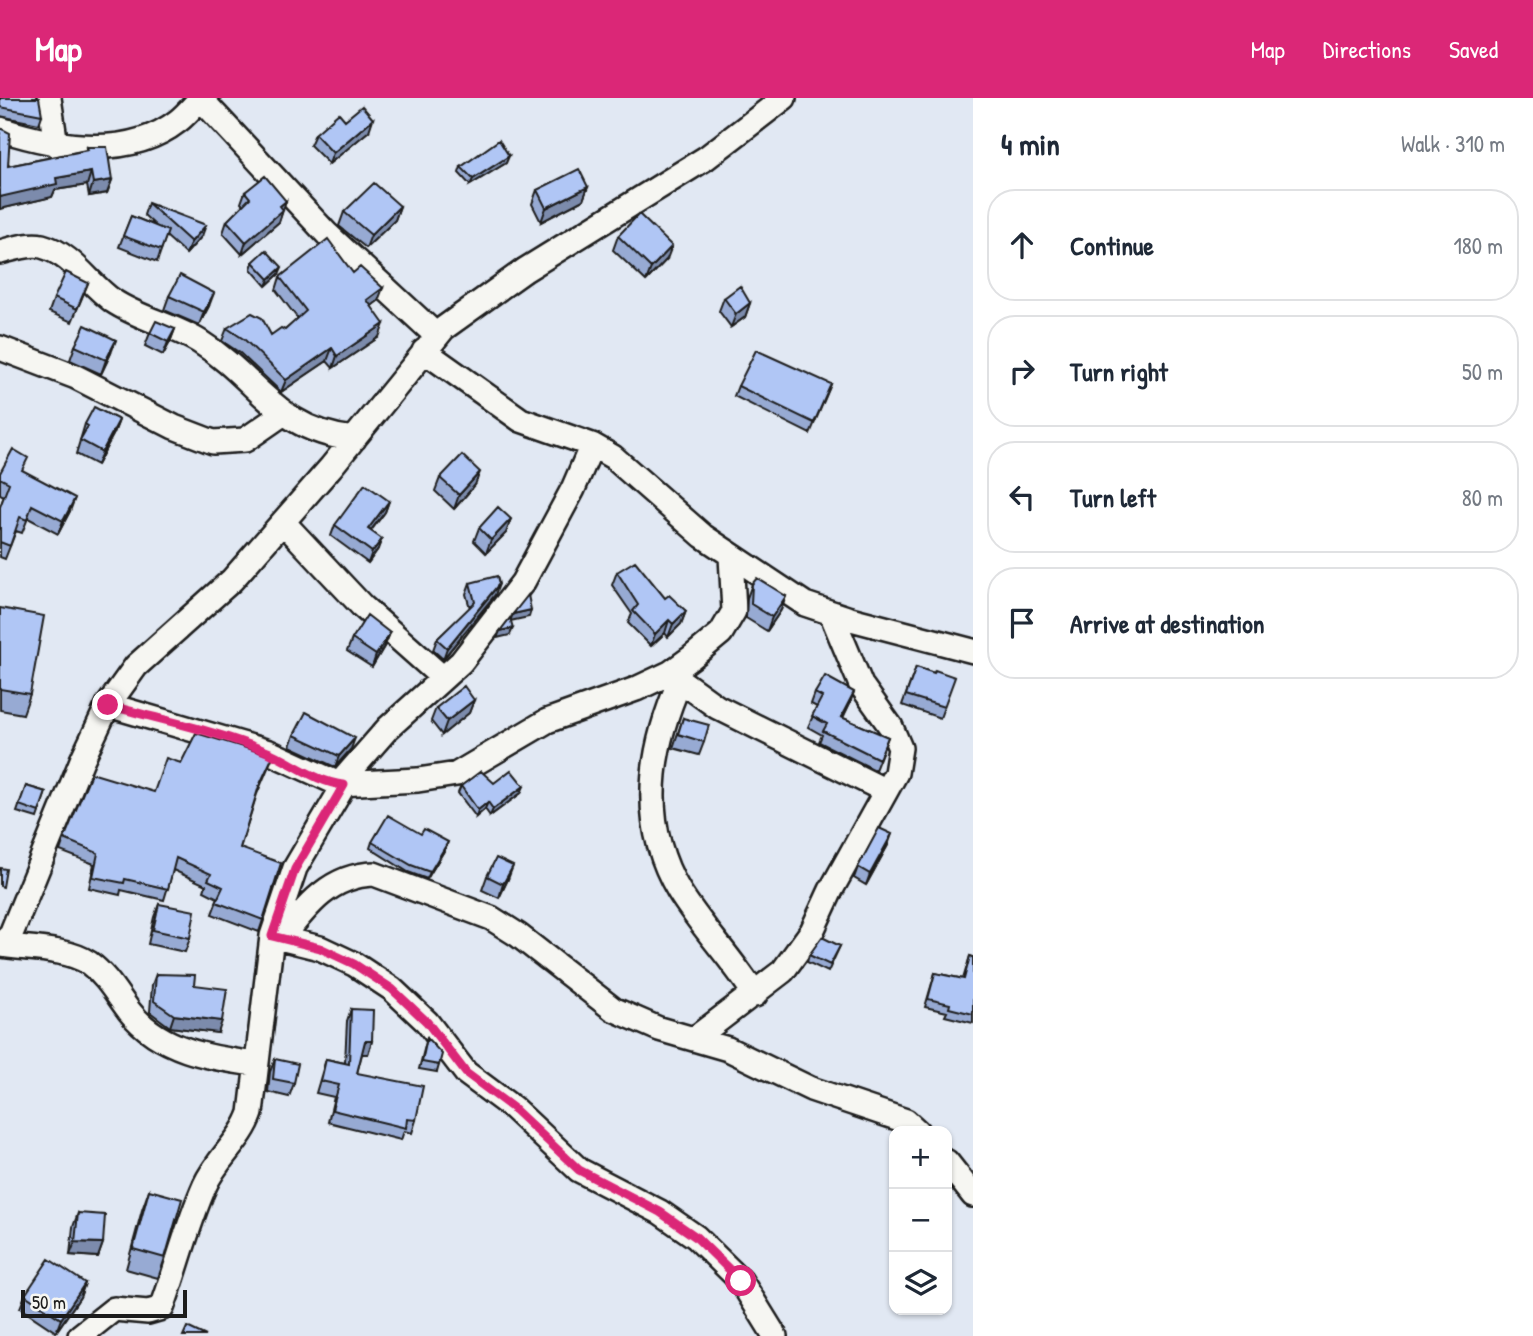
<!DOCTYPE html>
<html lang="en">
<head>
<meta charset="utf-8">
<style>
	:root { --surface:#fff; --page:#f6f6f7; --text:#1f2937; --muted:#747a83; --line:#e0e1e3; --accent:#db2777 }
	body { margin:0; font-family:"Patrick Hand",sans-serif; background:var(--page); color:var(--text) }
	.controls { position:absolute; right:21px; bottom:21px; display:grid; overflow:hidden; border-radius:14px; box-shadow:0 2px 5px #0004 }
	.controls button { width:63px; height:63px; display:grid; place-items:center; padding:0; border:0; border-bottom:2px solid var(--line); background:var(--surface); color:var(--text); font:35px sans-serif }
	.scale { position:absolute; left:21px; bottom:18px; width:166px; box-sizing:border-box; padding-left:7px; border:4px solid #1c1c1c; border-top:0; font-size:19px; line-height:24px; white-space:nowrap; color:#1c1c1c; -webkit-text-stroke:5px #f6f6f2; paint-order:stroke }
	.stop { position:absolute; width:21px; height:21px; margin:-16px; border:5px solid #db2777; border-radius:50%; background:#fff }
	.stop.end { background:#db2777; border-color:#fff; box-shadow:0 2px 7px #0008 }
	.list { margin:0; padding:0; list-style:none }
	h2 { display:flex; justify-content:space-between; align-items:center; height:91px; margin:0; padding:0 28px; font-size:30px }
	h2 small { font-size:23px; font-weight:400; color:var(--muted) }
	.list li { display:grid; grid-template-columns:46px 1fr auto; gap:21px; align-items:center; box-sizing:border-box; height:112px; margin:0 14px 14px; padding:0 14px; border:2px solid var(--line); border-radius:28px }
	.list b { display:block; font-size:26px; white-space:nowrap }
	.list em { font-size:23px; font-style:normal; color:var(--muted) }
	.icon { flex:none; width:38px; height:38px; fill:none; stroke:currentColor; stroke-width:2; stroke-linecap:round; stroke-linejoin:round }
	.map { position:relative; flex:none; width:973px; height:1238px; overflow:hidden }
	header { display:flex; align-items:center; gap:42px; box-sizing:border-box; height:98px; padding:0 35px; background:var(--accent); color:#fff }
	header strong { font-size:33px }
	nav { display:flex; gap:38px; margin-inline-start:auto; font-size:24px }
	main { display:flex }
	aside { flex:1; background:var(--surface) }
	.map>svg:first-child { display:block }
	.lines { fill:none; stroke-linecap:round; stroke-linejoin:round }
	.street-casing { stroke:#1c1c1c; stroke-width:28 }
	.street { stroke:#f6f6f2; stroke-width:23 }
	.wall { fill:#97aad3; stroke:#1c1c1c; stroke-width:2 }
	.shaded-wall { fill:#7b8bac; stroke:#1c1c1c; stroke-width:2 }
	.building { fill:#b0c6f5; stroke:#1c1c1c; stroke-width:2 }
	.route { stroke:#db2777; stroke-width:9 }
</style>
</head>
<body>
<header>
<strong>Map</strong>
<nav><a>Map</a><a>Directions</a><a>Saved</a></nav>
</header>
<main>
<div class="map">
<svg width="973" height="1238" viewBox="0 0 973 1238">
	<rect width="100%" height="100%" fill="#e1e8f3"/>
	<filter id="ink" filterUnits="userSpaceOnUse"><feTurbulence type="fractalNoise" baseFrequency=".0143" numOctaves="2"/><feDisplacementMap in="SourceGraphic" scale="14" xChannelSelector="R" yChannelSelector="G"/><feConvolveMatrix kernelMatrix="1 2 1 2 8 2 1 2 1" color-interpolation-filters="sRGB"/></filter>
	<g filter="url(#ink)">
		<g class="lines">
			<g class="street-casing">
				<path id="street" d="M49 0 56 47
					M200 0 327 136 437 238
					M0 31C55 49 128 62 178 23 186 17 194 7 201 0
					M0 154C12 151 30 145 42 148 72 156 89 186 113 203 140 221 173 227 200 244 259 281 276 333 354 341
					M0 250 76 279 174 329 213 344 245 342 284 315
					M424 253 521 322 592 347 613 359 703 438 805 506 847 520 973 553
					M283 424 362 508 443 580
					M670 575 717 609 886 693
					M680 583C650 651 639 726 679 793 701 829 732 860 755 897
					M108 607 269 654 339 686 418 682 457 676 547 623 636 591 670 575 692 559 721 535 734 513 731 458
					M339 686 388 630 461 564 523 484 573 391 592 347
					M272 838 320 850 354 866 392 891 427 924 466 975 513 1010 579 1072 660 1114 696 1139 741 1183 775 1238
					M282 840C306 809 330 777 374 776L491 820 518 837 613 911 659 931 728 951 811 991 906 1023 917 1033
					M0 846 11 836 82 662 108 607 136 568 232 482 331 369 444 230 525 172 706 60 784 0
					M0 847C26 851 67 850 89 865 107 878 117 897 130 914 160 952 210 960 255 966
					M694 941 783 873 812 833 831 792 896 675 900 650 891 629 861 587 831 515
					M947 1064 973 1097
					M80 1238 114 1211 148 1214 162 1210C177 1170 187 1127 205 1087 217 1060 242 1042 251 1015L272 838 295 770 344 687"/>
			</g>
			<use href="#street" class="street"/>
		</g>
		<path class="wall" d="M0 0 42 17 39 26 0 18Z
			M345 22 369 33 329 66 310 47 315 36Z
			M0 30 8 68 86 52 87 49 112 82 107 95 89 98 87 87 55 92 52 99 0 111Z
			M506 65 470 87 459 75 461 69Z
			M588 89 583 102 541 124 532 106 537 92Z
			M245 94 286 103 279 124 242 156 223 135 227 123 243 107 241 105Z
			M148 105 202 138 186 156 166 138 157 164 119 149 131 118 156 128 144 117Z
			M400 108 395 122 366 150 339 128 344 114Z
			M618 138 667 161 646 183 613 152Z
			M253 164 279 176 266 188 251 171Z
			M353 175 378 203 371 208 379 239 333 270 327 263 281 294 240 255 222 243 227 230 271 237 285 232 298 221 276 192 280 179Z
			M88 185 72 224 49 214 54 200Z
			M169 198 209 208 199 227 164 212Z
			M724 200 750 205 745 219 731 229 719 213Z
			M175 231 170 244 163 257 145 248 150 235Z
			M75 248 111 255 101 276 70 262Z
			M831 286 810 336 734 298 738 288Z
			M119 322 114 335 97 367 76 356 85 326Z
			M23 373 70 413 58 436 28 420 22 435 16 433 5 461 0 459V409L4 398 0 396V375Z
			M440 380 475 387 454 411 435 393Z
			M389 403 385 414 371 433 378 451 368 465 331 438 335 427Z
			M479 430 506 435 486 455 474 443Z
			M617 474 665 500 686 513 681 526 668 539 665 535 651 548 628 525 632 516 612 487Z
			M470 485 495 497 443 561 433 552 437 541 470 510 466 496Z
			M752 486 786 498 781 512 767 533 746 520 747 500Z
			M0 510 30 596 23 616 0 612Z
			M390 535 385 547 372 569 347 553 352 541Z
			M916 569 934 575 944 609 940 620 902 607Z
			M815 595 850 605 843 620 888 639 875 672 819 644 822 637 808 629 817 609 811 606Z
			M474 602 469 615 442 637 431 623 436 610Z
			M683 620 704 644 699 657 673 650Z
			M294 637 351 651 335 669 290 648Z
			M273 658 257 696 240 750 263 822 259 834 212 816 218 800 204 793 206 787 173 772 164 802 121 792 120 797 89 790 94 766 60 753 64 741 154 694 181 665Z
			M494 685 521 695 490 718 485 711 476 719 458 695 461 688Z
			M26 688 46 694 37 720 17 714Z
			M372 744 445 751 427 781 408 774 370 750Z
			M888 747 866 787 854 780 858 769Z
			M487 778 508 781 499 800 482 792Z
			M159 806 190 840 185 854 148 846 154 819Z
			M840 848 828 874 807 864 809 857Z
			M970 858 973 859V925L945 918 947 914 925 909 935 875 963 881Z
			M156 876 194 887 218 935 170 929 150 914 152 887Z
			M351 911 372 943 368 956H362L357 975 416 1022 412 1035 404 1033 401 1042 328 1024 334 999 316 995 326 961 345 965 347 923Z
			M427 940 439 967 437 974 419 971Z
			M275 961 294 985 289 999 268 994 270 974Z
			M149 1092 165 1160 158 1180 126 1171 142 1112Z
			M78 1115 103 1145 98 1159 70 1157 73 1129Z
			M85 1185 80 1199 56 1234 20 1210 25 1197Z"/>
		<path class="shaded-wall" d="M373 21 369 33 329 66 333 55Z
			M509 58 506 65 470 87 473 81Z
			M91 74 87 87 55 92 52 99 0 111V99L56 80Z
			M112 82 107 95 89 98 93 85Z
			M588 89 583 102 541 124 546 110Z
			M286 103 279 124 242 156 246 144 280 108Z
			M400 108 395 122 366 150 371 137Z
			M206 127 202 138 186 156 191 144Z
			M672 148 667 161 646 183 651 170Z
			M282 169 279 176 266 188 269 181Z
			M383 190 378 203 363 215 367 202Z
			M214 195 209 208 199 227 204 214Z
			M750 205 745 219 731 229 736 216Z
			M384 226 379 239 333 270 337 258Z
			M175 231 170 244 163 257 168 244Z
			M116 242 111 255 101 276 106 262Z
			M332 250 327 263 281 294 286 282Z
			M119 322 114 335 97 367 102 354Z
			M480 374 475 387 454 411 459 397Z
			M75 400 70 413 58 436 63 423Z
			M389 403 385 414 364 441 368 431Z
			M511 421 506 435 486 455 491 442Z
			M382 441 378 451 368 465 372 454Z
			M499 486 495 497 443 561 447 550Z
			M786 498 781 512 767 533 772 519Z
			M531 512 529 519 510 523 513 516Z
			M686 513 681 526 668 539 673 526Z
			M669 522 665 535 651 548 655 536Z
			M513 530 510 537 497 540 500 533Z
			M390 535 385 547 372 569 376 557Z
			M854 594 850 605 837 630 841 619Z
			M474 602 469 615 442 637 447 623Z
			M355 640 351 651 335 669 339 658Z
			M524 688 521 695 490 718 493 711Z
			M488 704 485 711 476 719 478 712Z
			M892 736 888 747 866 787 870 776Z
			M448 744 445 751 427 781 430 774Z
			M513 768 508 781 499 800 503 786Z
			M174 917 222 923 218 935 170 929Z
			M365 943H372L368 956H361Z
			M75 1144 103 1145 98 1159 70 1157Z
			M85 1185 80 1199 56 1234 61 1221Z"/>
		<path class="building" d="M0 0H39L42 17 0 9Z
			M362 8 373 21 333 55 315 36 339 15 345 22Z
			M0 30 10 35 8 68 88 52 87 49H107L112 82 93 85 91 74 56 80 57 86 0 99Z
			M499 42 509 58 473 81 461 69Z
			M579 71 588 89 546 110 537 92Z
			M265 78 286 103 280 108 283 112 246 144 227 123 250 100 245 94Z
			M374 85 400 108 371 137 344 114Z
			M148 105 206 127 191 144Z
			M639 116 672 148 651 170 618 138Z
			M131 118 168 133 161 152 123 138Z
			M328 141 353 175 360 169 383 190 367 202 384 226 337 258 332 250 286 282 245 242 227 230 252 215 262 220 271 237 281 230 285 232 306 213 280 179Z
			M266 152 282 169 269 181 253 164Z
			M66 174 88 185 77 211 54 200Z
			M180 177 214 195 204 214 169 198Z
			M740 188 750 205 736 216 724 200Z
			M156 223 175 231 168 244 150 235Z
			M85 227 116 242 106 262 75 248Z
			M756 252 831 286 814 325 738 288Z
			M94 309 119 322 102 354 80 342 88 328 85 326Z
			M13 351 28 360 22 372 75 400 63 423 32 407 27 422 20 419 10 448 0 444V409L9 385 0 380V375Z
			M462 357 480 374 459 397 440 380Z
			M365 386 389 403 368 431 382 441 372 454 335 427Z
			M498 409 511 421 491 442 479 430Z
			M635 463 665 500 669 497 686 513 673 526 669 522 655 536 633 513 638 507 617 474Z
			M497 478 499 486 447 550 437 541 475 504 470 485Z
			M757 480 786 498 772 519 751 506 752 486Z
			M528 497 531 512 513 516Z
			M0 510 44 518 30 596 0 591Z
			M367 517 390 535 376 557 352 541Z
			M510 520 513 530 500 533Z
			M916 569 934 575 935 572 955 579 944 609 906 597Z
			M825 578 854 594 841 619 888 639 879 661 823 633 827 626 812 618 822 599 815 595Z
			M464 588 474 602 447 623 436 610Z
			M306 614 355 640 339 658 294 637Z
			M683 620 709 627 704 644 678 636Z
			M196 635 273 658 259 688 240 750 281 765 263 822 216 804 223 789 208 782 211 776 176 760 168 791 125 781 124 785 93 779 98 755 64 741 91 675 154 694 166 660 181 665Z
			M511 672 524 688 493 711 488 704 478 712 461 688 481 673 494 685Z
			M26 688 46 694 39 714 19 707Z
			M388 717 421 736 424 731 448 744 430 774 411 767 372 744Z
			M879 730 892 736 870 776 858 769Z
			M496 760 513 768 503 786 487 778Z
			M0 770 6 771 3 789 0 788Z
			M159 806 195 813 190 840 153 832Z
			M822 839 840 848 830 867 809 857Z
			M970 858 973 859V916L949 910 950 906 928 901 935 875 964 881Z
			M156 876 195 877 194 887 227 891 222 923 174 917 154 903Z
			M351 911 373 912 372 943H365L357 975 423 988 416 1022 407 1021 406 1030 332 1012 339 987 321 983 326 961 349 966Z
			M427 940 442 956 439 967 422 964Z
			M275 961 298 966 294 985 273 981Z
			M149 1092 182 1101 165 1160 133 1151Z
			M78 1115 105 1117 103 1145 75 1144Z
			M49 1161 85 1185 61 1221 25 1197Z
			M187 1229 206 1238H183Z"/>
	</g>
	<g class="lines" filter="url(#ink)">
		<path class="route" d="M108 607C161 622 218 633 270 655 293 665 318 685 344 687L295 771 272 838 320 850 354 866 392 891 427 924 466 975 513 1010 579 1072 660 1114 696 1139 741 1183"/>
	</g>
</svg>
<div class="controls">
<button>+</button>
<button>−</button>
<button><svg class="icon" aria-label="layers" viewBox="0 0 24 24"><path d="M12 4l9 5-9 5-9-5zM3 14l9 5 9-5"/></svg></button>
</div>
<div class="scale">50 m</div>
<div class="stop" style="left:741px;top:1183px"></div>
<div class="stop end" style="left:108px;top:607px"></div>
</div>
<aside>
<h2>4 min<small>Walk · 310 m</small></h2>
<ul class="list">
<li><svg class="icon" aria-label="ahead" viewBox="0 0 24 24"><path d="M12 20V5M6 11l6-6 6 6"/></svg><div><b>Continue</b></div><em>180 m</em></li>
<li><svg class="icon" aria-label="right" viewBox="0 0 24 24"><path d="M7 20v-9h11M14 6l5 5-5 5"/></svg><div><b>Turn right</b></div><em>50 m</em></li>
<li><svg class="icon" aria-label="left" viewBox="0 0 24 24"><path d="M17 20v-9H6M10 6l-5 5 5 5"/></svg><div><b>Turn left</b></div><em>80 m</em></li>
<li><svg class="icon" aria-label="arrive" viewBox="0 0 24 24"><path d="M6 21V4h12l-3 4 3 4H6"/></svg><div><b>Arrive at destination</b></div></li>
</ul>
</aside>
</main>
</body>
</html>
